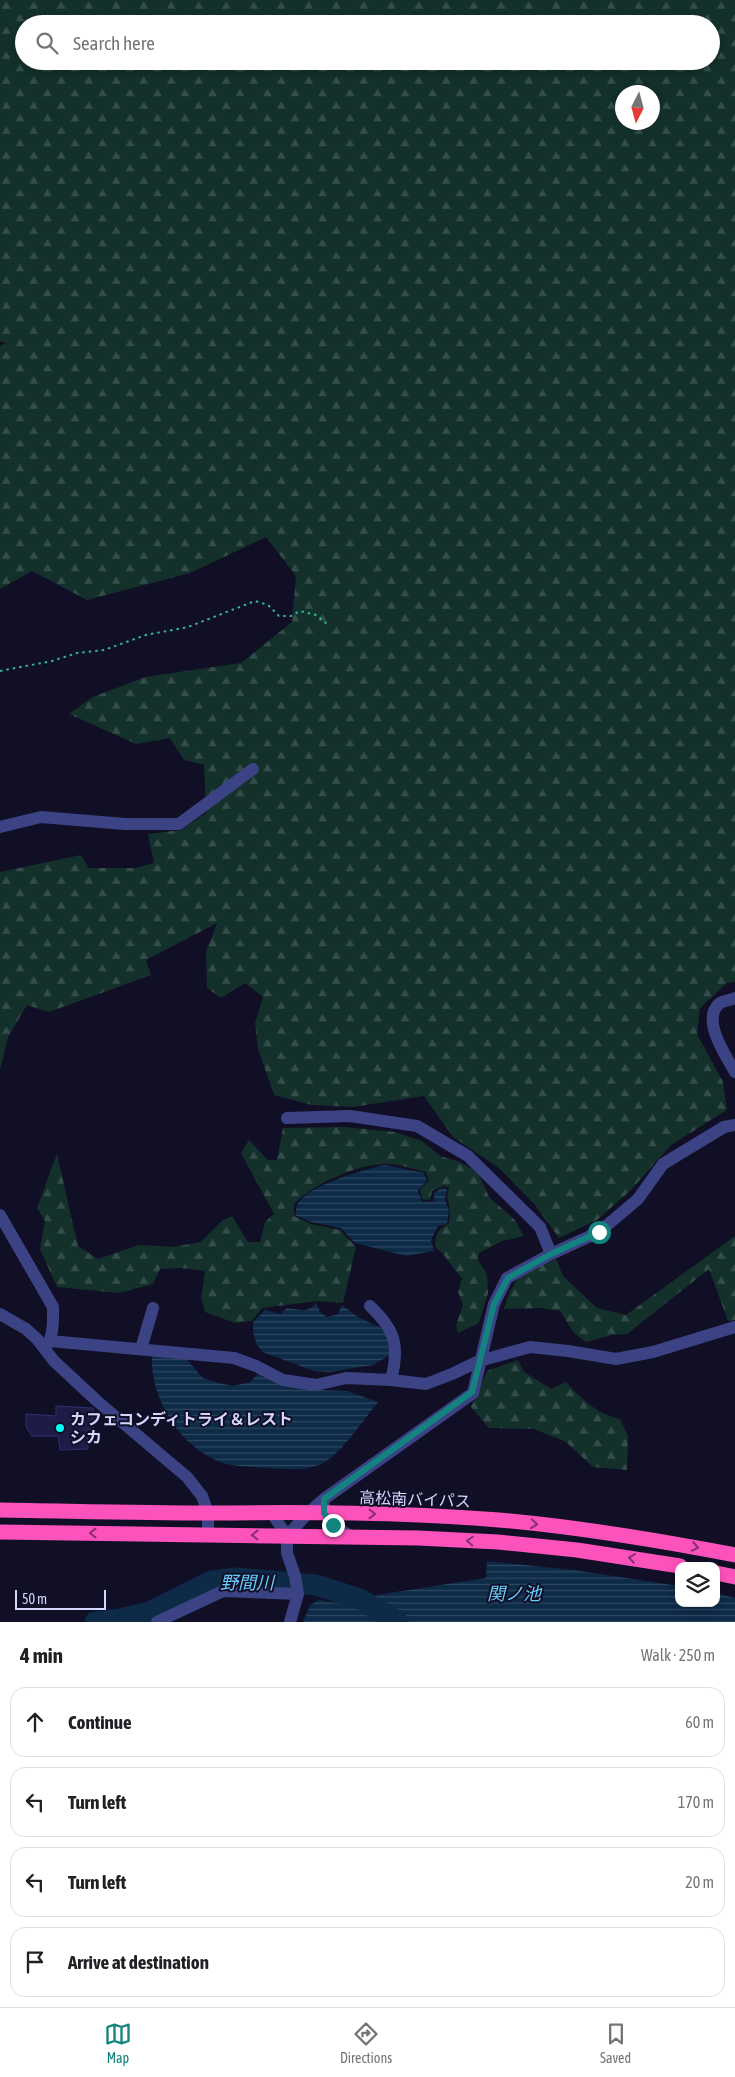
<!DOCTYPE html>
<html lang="en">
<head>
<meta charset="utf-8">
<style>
	:root { --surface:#fff; --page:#f6f6f6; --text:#202124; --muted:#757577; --line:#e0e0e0; --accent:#138380 }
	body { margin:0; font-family:"Asap Condensed","Noto Sans JP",sans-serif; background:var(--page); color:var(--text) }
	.controls { position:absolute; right:15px; bottom:15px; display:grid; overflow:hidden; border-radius:10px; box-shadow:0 2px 8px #0003 }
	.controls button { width:45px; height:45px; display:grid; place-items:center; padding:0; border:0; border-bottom:1px solid var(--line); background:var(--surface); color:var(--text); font:25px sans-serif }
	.compass { position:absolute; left:615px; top:85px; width:45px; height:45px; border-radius:50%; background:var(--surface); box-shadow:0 2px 8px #0003; rotate:186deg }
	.scale { position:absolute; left:15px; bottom:12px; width:91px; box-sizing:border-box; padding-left:5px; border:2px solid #d5d6fe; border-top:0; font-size:14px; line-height:18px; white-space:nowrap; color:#d5d6fe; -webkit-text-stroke:4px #100f26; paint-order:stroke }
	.stop { position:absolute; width:15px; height:15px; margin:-11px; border:4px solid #138380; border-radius:50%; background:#fff }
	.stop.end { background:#138380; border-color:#fff; box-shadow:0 1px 5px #0008 }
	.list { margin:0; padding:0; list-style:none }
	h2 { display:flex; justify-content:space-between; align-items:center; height:65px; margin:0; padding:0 20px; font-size:21px }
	h2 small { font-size:16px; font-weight:400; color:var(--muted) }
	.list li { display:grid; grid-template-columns:32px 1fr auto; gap:15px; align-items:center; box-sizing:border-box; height:70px; margin:0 10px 10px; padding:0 10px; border:1px solid var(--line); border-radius:15px }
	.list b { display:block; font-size:19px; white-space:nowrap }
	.list em { font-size:16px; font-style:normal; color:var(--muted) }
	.icon { flex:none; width:28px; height:28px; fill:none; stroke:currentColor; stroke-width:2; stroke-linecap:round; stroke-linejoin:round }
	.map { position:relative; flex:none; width:735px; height:1622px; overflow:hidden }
	.search { position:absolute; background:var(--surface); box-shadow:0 2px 8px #0003; left:15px; right:15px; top:15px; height:55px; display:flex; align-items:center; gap:12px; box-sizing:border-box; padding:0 18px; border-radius:28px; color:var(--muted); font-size:19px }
	.sheet { height:385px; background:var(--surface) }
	nav { display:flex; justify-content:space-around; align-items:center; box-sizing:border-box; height:70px; border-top:1px solid var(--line); background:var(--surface); font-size:14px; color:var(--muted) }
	nav a { display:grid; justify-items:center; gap:2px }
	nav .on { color:var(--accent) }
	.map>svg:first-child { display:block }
	.forest { fill:url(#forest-firs); fill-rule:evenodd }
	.water { fill:url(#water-rules) }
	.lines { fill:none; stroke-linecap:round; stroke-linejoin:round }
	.river { stroke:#0d2a47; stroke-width:21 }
	.building { fill:#1e1c46; stroke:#322e72 }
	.path { stroke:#31b69b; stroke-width:2; stroke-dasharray:2.5 4; stroke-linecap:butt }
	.minor { stroke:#3b4384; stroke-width:12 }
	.highway { stroke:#fc52bb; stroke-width:15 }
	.oneway { stroke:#863070 }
	.route { stroke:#138380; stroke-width:6 }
	.poi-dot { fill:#04fbf1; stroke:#100f26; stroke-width:2 }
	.labels { text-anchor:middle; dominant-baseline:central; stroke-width:4; stroke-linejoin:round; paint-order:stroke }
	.poi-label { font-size:16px; font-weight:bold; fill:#d5d6fe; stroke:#100f26; text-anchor:start }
	.street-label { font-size:16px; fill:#d5d6fe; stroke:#100f26 }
	.water-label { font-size:18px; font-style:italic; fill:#65cbfc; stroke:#100f26 }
</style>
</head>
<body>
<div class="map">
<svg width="735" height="1622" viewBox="0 0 735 1622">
	<defs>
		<pattern id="forest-firs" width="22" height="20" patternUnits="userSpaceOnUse" patternTransform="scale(1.25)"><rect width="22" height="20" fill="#13302a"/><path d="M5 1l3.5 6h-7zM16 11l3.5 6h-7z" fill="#344d4a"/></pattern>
		<pattern id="water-rules" width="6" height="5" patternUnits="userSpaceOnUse" patternTransform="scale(1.25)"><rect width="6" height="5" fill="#0d2a47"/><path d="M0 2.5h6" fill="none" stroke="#2f4863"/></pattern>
	</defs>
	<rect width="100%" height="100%" fill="#100f26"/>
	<path class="forest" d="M0 0H735V982L727 983 700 1008 697 1034 723 1082 727 1110 671 1145 630 1191 597 1220 559 1238 535 1205 499 1168 453 1137 424 1096 353 1107 312 1105 274 1095 258 1049 255 1023 263 997 245 983 221 998 207 988 206 952 217 923 146 960 151 975 49 1012 27 1005 8 1037 0 1070V872L81 855 89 868H136L154 863 148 834 181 830 206 813 204 765 184 760 170 738 136 744 69 714 93 697 145 677 241 663 292 622 296 576 266 537 190 573 87 600 32 571 0 589V346L6 343 0 341ZM24 24H711V61H24ZM622 92H652V122H622Z
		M344 1127 395 1132 422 1141 440 1156 460 1162 478 1172 489 1197 515 1220 524 1236 502 1241 479 1253 478 1260 487 1275 488 1293 479 1323 458 1333 456 1325 463 1305 458 1292 462 1278C451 1267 448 1257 436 1248 434 1236 438 1229 449 1223L450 1209 447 1197 449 1187 443 1186 432 1191 430 1200 422 1199 420 1189 429 1181 426 1172C413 1169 397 1163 384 1164 355 1165 314 1184 294 1204V1216L311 1224 340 1230 356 1247 343 1303 318 1301 262 1308 252 1321 235 1323 205 1312 201 1298 205 1271 181 1268 160 1269 153 1284 119 1293 57 1287 40 1249 45 1221 37 1208 57 1154 78 1246 98 1259 139 1245 173 1247 201 1242 223 1220 232 1216 248 1242H260L265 1222 274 1214 241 1153 249 1140 268 1160H277L283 1128Z
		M735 1236V1320L728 1321 709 1269 627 1334 612 1335 586 1342 574 1333 560 1311 540 1308 504 1309 509 1293 519 1276 556 1259 563 1276 597 1308 626 1315Z
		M518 1360 524 1372 551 1389 566 1382C583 1400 595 1413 620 1419L628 1436 627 1470 593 1467 566 1442 534 1429 489 1428 471 1407 487 1371Z"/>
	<path class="water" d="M385 1165 424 1173 427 1181 418 1190 422 1202 434 1201V1193L442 1188 447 1189 445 1200 449 1210 447 1224 438 1226 431 1240 434 1251 406 1256 355 1243 341 1228 311 1222 295 1215C296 1211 296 1206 298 1203 312 1184 362 1170 385 1165Z
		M316 1303 320 1312 327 1317 338 1314 342 1305 358 1317 381 1328 387 1336 390 1355 373 1365 330 1372 314 1371 265 1353C254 1345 253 1335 253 1322L265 1310 280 1314 287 1308C300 1309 307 1314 316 1303Z
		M152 1354 184 1356 203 1378 219 1383 233 1386 250 1382 258 1374 317 1390 347 1391 378 1402C365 1418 342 1452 325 1462 307 1472 287 1469 268 1468 253 1467 237 1467 223 1463 180 1449 149 1397 152 1354Z
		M487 1561 574 1570 679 1586V1603H716V1593L735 1598V1622H303L310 1605 319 1600 354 1606 360 1599 370 1596 486 1578Z"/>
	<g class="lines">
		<path class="river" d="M95 1622 120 1619 150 1612 212 1581 236 1578 316 1585 360 1599 398 1622"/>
	</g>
	<path class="building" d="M56 1406 93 1408V1428L87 1430 88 1449 60 1450 58 1436H32L26 1427V1414L56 1416Z"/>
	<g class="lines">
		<path class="path" d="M0 671 52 661 77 653 104 650 146 635 188 627 255 601 268 605 279 616H291L300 611 316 615 327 624"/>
		<path class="minor" d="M0 827 41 817 125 824H179L253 769
			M735 998C731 1000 723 1001 720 1003 700 1019 726 1056 735 1072
			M287 1118 350 1116 417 1126 468 1156 540 1227 551 1254
			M0 1215 53 1307C53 1321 54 1335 46 1347
			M370 1306C395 1330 400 1345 391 1380
			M0 1314 26 1329 37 1339 54 1361 97 1401 187 1477 202 1496 208 1513V1534
			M50 1341 234 1358 256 1366 283 1380 316 1385 346 1378 391 1380 426 1384 452 1374 479 1361 530 1347 568 1351 616 1359 653 1352 735 1327
			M141 1349 153 1308
			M324 1506C324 1522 339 1529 351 1536
			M271 1512 287 1536
			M157 1622 223 1591 298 1594
			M290 1622 298 1594 295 1576 287 1553V1536L308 1513 324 1499 473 1393 494 1304 507 1278 551 1254 599 1232 638 1199 663 1164 724 1127 735 1125"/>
		<path class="highway" d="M0 1510C69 1511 139 1513 208 1513 305 1512 402 1512 499 1520 579 1527 657 1540 735 1555
			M0 1532 418 1538 498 1542 577 1550 680 1566
			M716 1573 735 1577"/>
	</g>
	<defs><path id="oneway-chevron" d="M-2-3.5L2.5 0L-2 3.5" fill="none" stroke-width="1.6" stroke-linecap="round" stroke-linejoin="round" transform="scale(1.25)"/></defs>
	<g class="oneway">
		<use href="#oneway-chevron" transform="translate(372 1514) rotate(1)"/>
		<use href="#oneway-chevron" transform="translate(534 1524) rotate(6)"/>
		<use href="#oneway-chevron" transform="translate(93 1533) rotate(-180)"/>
		<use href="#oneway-chevron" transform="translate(255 1535) rotate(-179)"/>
		<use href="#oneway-chevron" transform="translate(470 1541) rotate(-177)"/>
		<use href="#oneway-chevron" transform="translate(695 1547) rotate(11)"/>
		<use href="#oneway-chevron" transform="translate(632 1558) rotate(-172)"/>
	</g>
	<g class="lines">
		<path class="route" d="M333 1525 324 1513V1499L472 1392 494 1304 508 1278 551 1254 599 1232"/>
	</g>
	<circle class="poi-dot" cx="60" cy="1428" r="5"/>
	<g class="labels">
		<g class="poi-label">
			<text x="70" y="1419">カフェコンディトライ＆レスト<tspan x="70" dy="18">シカ</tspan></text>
		</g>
		<g class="street-label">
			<text transform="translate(415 1499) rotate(2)">高松南バイパス</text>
		</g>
		<g class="water-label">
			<text x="247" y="1582">野間川</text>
			<text x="514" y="1593">関ノ池</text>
		</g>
	</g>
</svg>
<div class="controls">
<button><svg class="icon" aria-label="layers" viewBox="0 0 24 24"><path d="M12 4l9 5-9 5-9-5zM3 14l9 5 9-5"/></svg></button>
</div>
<svg class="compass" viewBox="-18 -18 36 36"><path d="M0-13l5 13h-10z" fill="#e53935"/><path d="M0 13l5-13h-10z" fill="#757577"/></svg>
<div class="scale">50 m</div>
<div class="stop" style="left:599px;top:1232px"></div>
<div class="stop end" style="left:333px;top:1525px"></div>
<div class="search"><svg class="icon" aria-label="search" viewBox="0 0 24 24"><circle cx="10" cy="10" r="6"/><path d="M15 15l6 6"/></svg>Search here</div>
</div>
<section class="sheet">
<h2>4 min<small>Walk · 250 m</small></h2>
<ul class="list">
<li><svg class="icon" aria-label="ahead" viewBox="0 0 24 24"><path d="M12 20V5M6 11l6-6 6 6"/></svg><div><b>Continue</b></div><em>60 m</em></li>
<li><svg class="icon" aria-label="left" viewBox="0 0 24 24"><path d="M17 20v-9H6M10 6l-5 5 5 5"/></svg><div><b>Turn left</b></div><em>170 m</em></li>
<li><svg class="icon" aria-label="left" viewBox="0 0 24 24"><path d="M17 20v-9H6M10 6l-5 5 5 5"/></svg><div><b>Turn left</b></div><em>20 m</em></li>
<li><svg class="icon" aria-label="arrive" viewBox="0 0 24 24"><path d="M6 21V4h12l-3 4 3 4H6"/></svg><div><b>Arrive at destination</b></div></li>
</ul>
</section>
<nav>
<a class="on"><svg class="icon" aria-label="map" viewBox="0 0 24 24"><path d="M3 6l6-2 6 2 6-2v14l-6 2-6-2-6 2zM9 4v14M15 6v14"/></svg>Map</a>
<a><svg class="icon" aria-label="directions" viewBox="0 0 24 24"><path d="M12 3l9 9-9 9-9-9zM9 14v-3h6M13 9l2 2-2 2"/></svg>Directions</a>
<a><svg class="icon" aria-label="saved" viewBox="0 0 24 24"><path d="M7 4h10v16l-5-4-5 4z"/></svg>Saved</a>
</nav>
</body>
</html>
